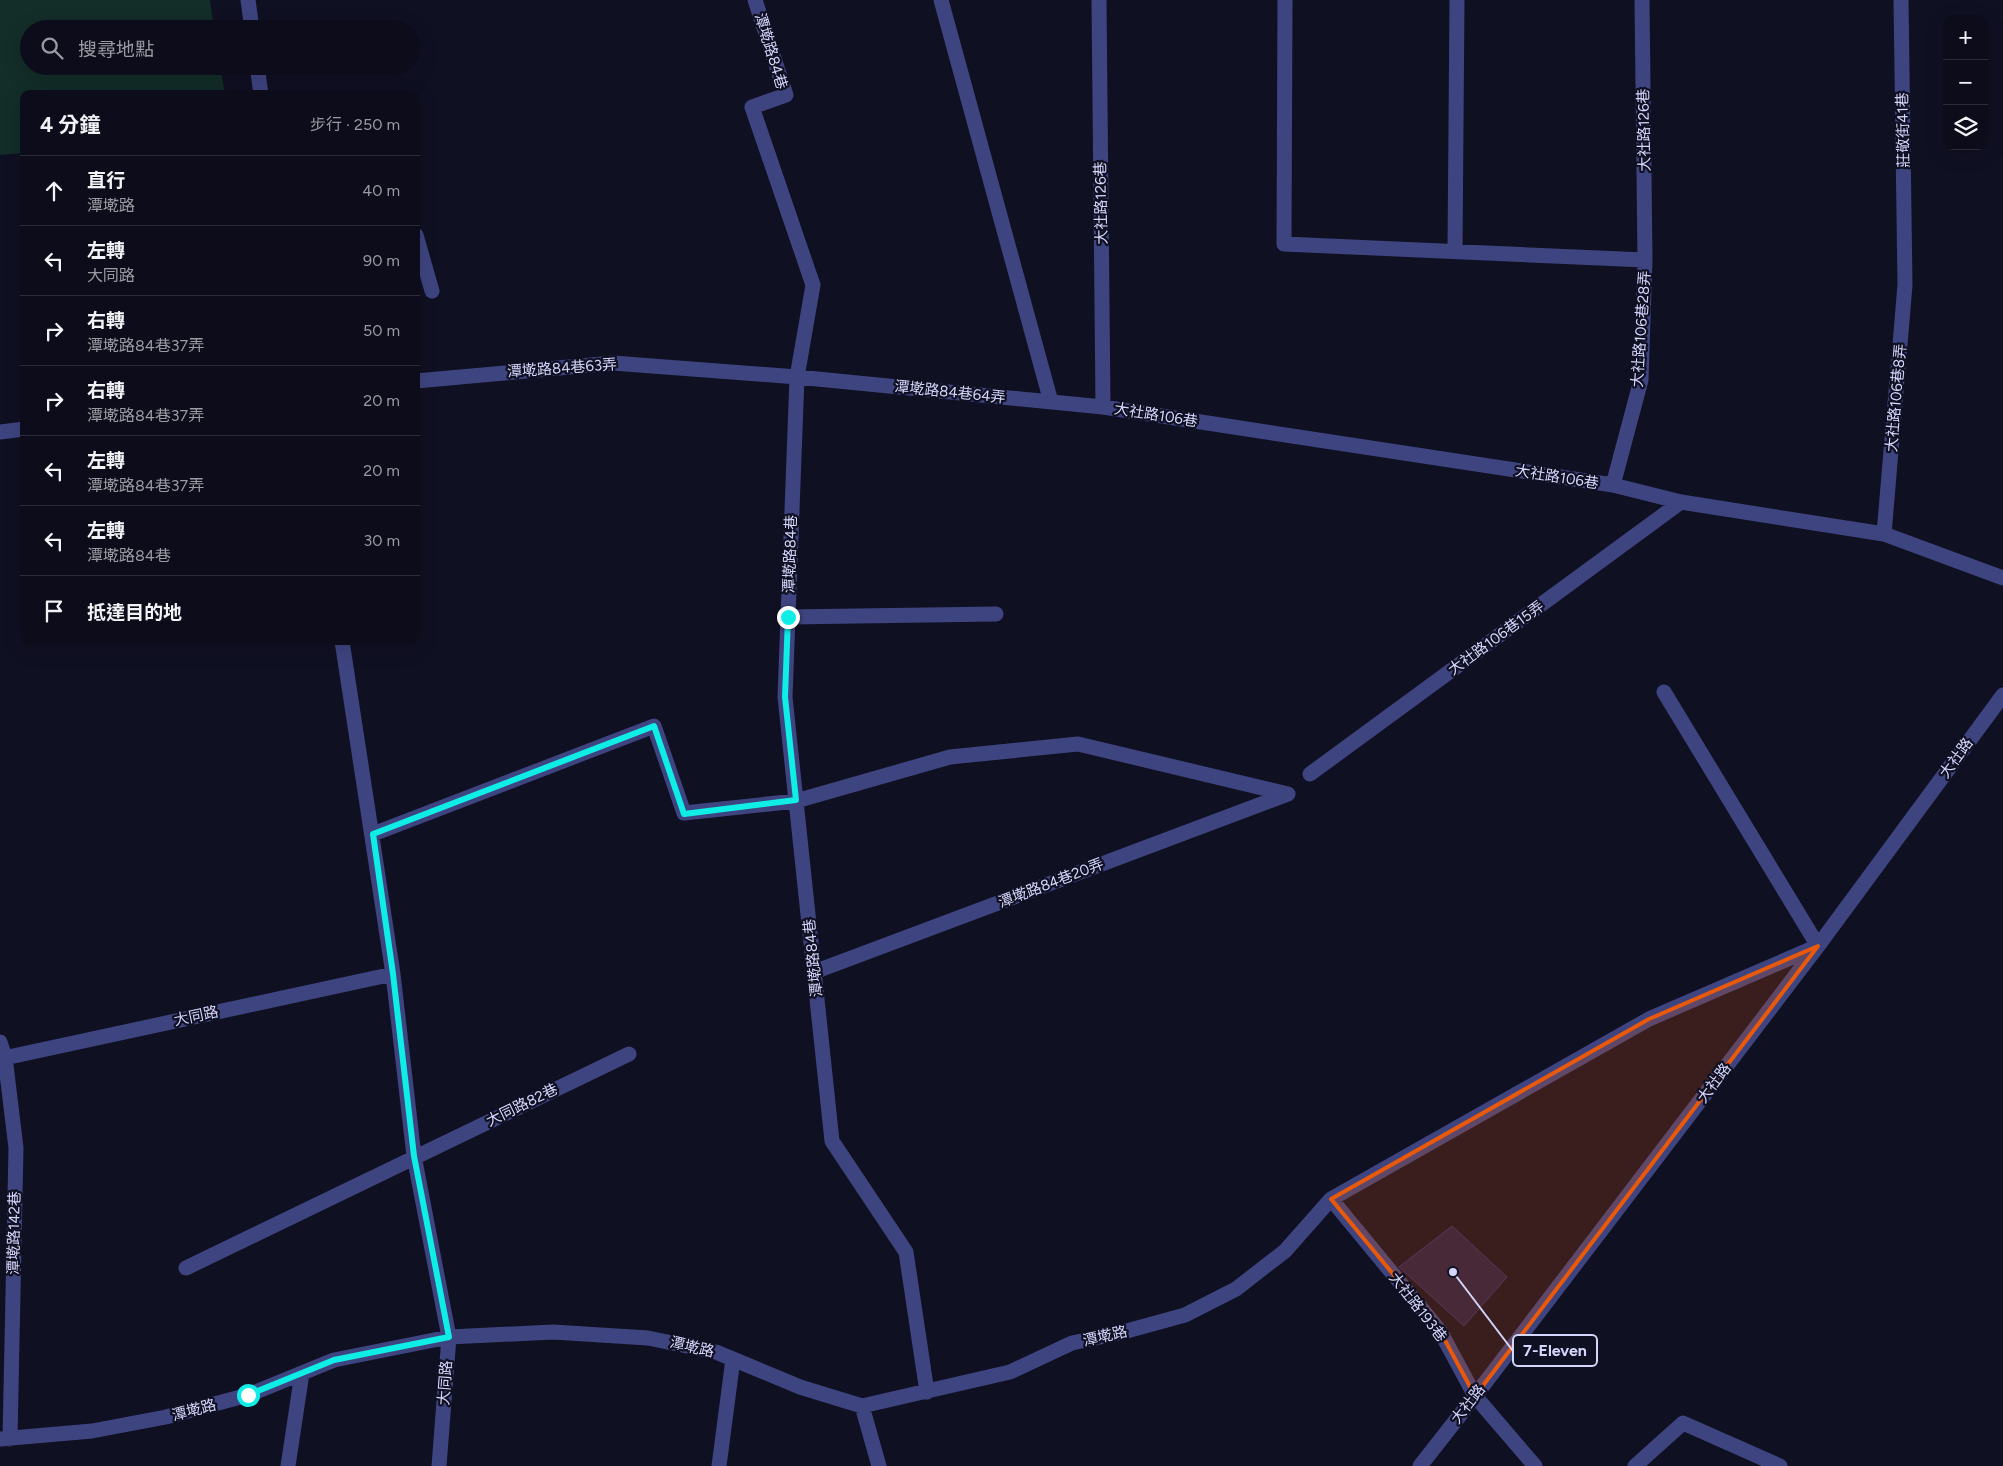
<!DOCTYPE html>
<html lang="zh-TW">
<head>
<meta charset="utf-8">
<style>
	:root { --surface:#0c0c1a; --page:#151523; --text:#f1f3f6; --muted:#9a9ba2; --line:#2c2c39 }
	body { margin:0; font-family:Figtree,"Noto Sans TC",sans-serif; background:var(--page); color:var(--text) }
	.controls { position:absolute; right:15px; top:15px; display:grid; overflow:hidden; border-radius:10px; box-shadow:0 5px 20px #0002 }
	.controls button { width:45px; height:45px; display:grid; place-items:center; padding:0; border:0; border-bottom:1px solid var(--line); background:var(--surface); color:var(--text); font:25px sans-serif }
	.stop { position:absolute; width:15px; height:15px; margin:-11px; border:4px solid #0feee6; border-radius:50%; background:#fff }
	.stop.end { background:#0feee6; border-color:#fff; box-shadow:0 1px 5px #0008 }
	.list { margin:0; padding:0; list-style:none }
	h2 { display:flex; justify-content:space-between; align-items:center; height:65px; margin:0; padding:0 20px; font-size:21px }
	h2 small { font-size:16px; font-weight:400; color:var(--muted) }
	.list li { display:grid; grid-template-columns:32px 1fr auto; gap:15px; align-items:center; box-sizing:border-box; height:70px; padding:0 20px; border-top:1px solid var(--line) }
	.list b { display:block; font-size:19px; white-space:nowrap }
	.list p { margin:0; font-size:16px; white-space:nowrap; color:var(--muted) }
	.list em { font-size:16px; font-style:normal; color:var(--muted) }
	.icon { flex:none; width:28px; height:28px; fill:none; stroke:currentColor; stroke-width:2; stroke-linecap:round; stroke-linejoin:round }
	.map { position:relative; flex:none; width:2003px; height:1466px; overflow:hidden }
	.search { position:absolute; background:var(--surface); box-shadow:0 5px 20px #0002; left:20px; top:20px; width:400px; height:55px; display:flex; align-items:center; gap:12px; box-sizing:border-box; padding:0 18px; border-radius:28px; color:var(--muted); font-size:19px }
	.panel { position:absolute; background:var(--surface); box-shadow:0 5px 20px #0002; left:20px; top:90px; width:400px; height:555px; border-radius:10px }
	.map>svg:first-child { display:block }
	.green { fill:#132d28 }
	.building { fill:#201d43; stroke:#34306e }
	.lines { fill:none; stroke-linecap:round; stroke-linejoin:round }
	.minor { stroke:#3e447f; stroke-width:15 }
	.route { stroke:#0feee6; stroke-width:6 }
	.marked { fill:#e8590c; fill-opacity:0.2; stroke:#e8590c; stroke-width:4; stroke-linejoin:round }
	.labels { text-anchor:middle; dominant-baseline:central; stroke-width:4.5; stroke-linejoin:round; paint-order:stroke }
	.street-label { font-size:15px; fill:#d5d6fc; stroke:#101023 }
	.leader { fill:none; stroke:#d5d6fc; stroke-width:2 }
	.callout-dot { fill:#d5d6fc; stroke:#101023; stroke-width:2 }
	.callout { fill:#101023; stroke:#d5d6fc; stroke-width:2 }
	.callout-label { font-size:16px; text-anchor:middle; font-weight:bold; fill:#d5d6fc }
</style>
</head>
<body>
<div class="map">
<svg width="2003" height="1466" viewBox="0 0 2003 1466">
	<rect width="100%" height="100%" fill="#101023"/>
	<path class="green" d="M0 0H210L214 29H29V66H220L225 94H24V153L0 155Z"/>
	<path class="building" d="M1452 1226 1507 1277 1464 1326 1399 1267Z"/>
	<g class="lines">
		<path class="minor" d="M248 0 252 29
			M755 0 786 95 752 107 813 285 797 377 785 697 832 1141 906 1252 927 1392
			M941 0 1051 402
			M1099 0 1103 407
			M1285 0 1284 244 1645 260
			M257 66 261 94
			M416 235 432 291
			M1455 251 1457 0
			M416 381 613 363 797 377 1103 407 1613 485 1681 502 1884 534 2003 578
			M0 432 24 429
			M1613 485 1641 380 1645 260 1642 0
			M1884 534 1905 285 1901 0
			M788 617 996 614
			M342 641 393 974 414 1156 449 1337 439 1466
			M1310 774 1681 502
			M373 834 654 726 684 813 796 801 950 757 1078 744 1288 794
			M814 972 1288 794
			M0 1042 5 1057 16 1148 10 1439
			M0 1059 393 974
			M1331 1199 1440 1331 1475 1396 1535 1466
			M186 1268 629 1054
			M862 1406 879 1466
			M0 1439 92 1431 166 1417 248 1395 334 1360 449 1337 553 1332 648 1338 716 1352 800 1387 862 1406 1010 1372 1072 1343 1123 1332 1185 1315 1236 1289 1285 1251 1331 1199 1649 1019 1818 946 1664 692
			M288 1466 302 1373
			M719 1466 733 1359
			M1420 1466 1475 1396 1818 946 2003 695
			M1635 1466 1683 1423 1780 1466"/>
	</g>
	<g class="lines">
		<path class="route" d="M248 1395 334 1360 449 1337 414 1156 393 974 373 834 654 726 684 814 796 800 785 697 788 617"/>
	</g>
	<path class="marked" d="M1818 946 1475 1396 1440 1331 1331 1199 1649 1019Z"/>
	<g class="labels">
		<g class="street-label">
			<text transform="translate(771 51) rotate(73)">潭墘路84巷</text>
			<text transform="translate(1644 130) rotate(-91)">大社路126巷</text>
			<text transform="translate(1903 130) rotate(-91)">莊敬街41巷</text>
			<text transform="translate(1101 203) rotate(-91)">大社路126巷</text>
			<text transform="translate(1641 329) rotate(-86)">大社路106巷28弄</text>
			<text transform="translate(562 368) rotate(-4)">潭墘路84巷63弄</text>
			<text transform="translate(950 392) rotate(6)">潭墘路84巷64弄</text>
			<text transform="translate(1896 398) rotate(-85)">大社路106巷8弄</text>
			<text transform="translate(1156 415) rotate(9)">大社路106巷</text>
			<text transform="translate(1557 477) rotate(9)">大社路106巷</text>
			<text transform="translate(790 554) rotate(-88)">潭墘路84巷</text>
			<text transform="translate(1496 638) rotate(-36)">大社路106巷15弄</text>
			<text transform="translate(1956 758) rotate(-54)">大社路</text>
			<text transform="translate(1051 883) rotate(-21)">潭墘路84巷20弄</text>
			<text transform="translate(813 958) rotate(-96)">潭墘路84巷</text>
			<text transform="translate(196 1016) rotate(-12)">大同路</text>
			<text transform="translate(1714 1083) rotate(-53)">大社路</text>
			<text transform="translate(522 1105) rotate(-26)">大同路82巷</text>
			<text transform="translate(14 1233) rotate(-89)">潭墘路142巷</text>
			<text transform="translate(1418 1307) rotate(52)">大社路193巷</text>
			<text transform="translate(1105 1336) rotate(-13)">潭墘路</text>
			<text transform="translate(692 1347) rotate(13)">潭墘路</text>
			<text transform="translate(445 1383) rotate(-86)">大同路</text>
			<text transform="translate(1468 1404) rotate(-52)">大社路</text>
			<text transform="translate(194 1410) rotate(-15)">潭墘路</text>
		</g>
	</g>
	<path class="leader" d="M1453 1272L1513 1351"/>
	<circle class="callout-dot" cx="1453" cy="1272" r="5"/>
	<rect class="callout" x="1513" y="1335" width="84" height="31" rx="5"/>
	<g class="callout-label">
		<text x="1555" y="1356">7-Eleven</text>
	</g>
</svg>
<div class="controls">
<button>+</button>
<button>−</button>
<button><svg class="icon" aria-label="layers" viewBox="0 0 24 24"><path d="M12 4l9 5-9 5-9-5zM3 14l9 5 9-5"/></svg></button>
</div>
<div class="stop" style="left:248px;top:1395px"></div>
<div class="stop end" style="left:788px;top:617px"></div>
<div class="search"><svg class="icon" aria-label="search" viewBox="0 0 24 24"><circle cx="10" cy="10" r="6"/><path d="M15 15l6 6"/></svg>搜尋地點</div>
<section class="panel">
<h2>4 分鐘<small>步行 · 250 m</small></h2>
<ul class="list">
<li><svg class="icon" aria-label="ahead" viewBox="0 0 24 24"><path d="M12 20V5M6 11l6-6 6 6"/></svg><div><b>直行</b><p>潭墘路</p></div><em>40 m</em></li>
<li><svg class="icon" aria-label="left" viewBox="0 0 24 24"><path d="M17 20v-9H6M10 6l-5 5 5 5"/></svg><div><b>左轉</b><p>大同路</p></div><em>90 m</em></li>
<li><svg class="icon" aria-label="right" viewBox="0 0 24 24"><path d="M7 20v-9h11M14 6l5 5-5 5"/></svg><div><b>右轉</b><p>潭墘路84巷37弄</p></div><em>50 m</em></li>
<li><svg class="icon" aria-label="right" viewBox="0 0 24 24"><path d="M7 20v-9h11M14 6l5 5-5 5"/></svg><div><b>右轉</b><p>潭墘路84巷37弄</p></div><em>20 m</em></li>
<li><svg class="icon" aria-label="left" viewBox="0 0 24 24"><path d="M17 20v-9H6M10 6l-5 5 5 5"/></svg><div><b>左轉</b><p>潭墘路84巷37弄</p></div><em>20 m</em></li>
<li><svg class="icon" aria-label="left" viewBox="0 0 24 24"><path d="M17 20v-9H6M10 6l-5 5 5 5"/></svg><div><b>左轉</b><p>潭墘路84巷</p></div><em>30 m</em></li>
<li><svg class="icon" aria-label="arrive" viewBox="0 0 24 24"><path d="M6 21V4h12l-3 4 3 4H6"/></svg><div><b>抵達目的地</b></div></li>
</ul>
</section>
</div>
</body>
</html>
